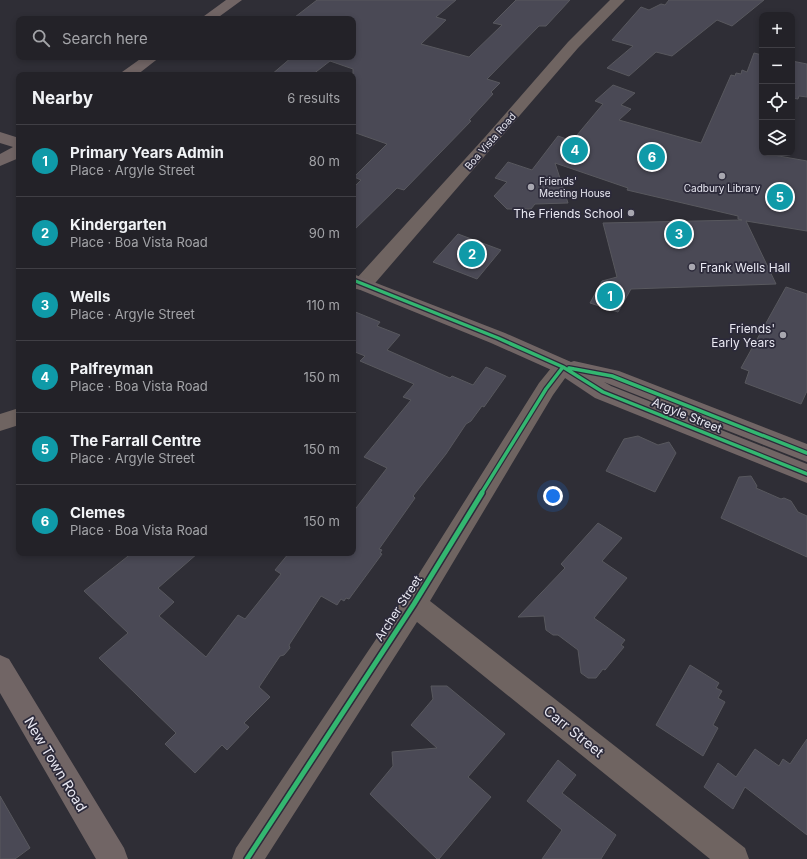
<!DOCTYPE html>
<html lang="en">
<head>
<meta charset="utf-8">
<style>
	:root { --surface:#232228; --page:#2f2f34; --text:#f1f3f6; --muted:#a3a4a8; --line:#403f45; --accent:#a8a7b0 }
	body { margin:0; font-family:Inter,sans-serif; background:var(--page); color:var(--text) }
	.controls { position:absolute; right:12px; top:12px; display:grid; overflow:hidden; border-radius:8px; box-shadow:0 2px 6px #0003 }
	.controls button { width:36px; height:36px; display:grid; place-items:center; padding:0; border:0; border-bottom:1px solid var(--line); background:var(--surface); color:var(--text); font:20px sans-serif }
	.you { position:absolute; left:553px; top:496px; width:14px; height:14px; margin:-10px; border:3px solid #fff; border-radius:50%; background:#1a73e8; box-shadow:0 0 0 6px #1a73e833 }
	.badge { display:grid; place-items:center; width:26px; height:26px; border-radius:50%; background:var(--accent); color:#fff; font-size:13px; font-weight:700 }
	.pin { position:absolute; translate:-50% -50%; border:2px solid #fff; box-shadow:0 1px 4px #0006 }
	.list { margin:0; padding:0; list-style:none }
	h2 { display:flex; justify-content:space-between; align-items:center; height:52px; margin:0; padding:0 16px; font-size:17px }
	h2 small { font-size:13px; font-weight:400; color:var(--muted) }
	.list li { display:grid; grid-template-columns:26px 1fr auto; gap:12px; align-items:center; box-sizing:border-box; height:72px; padding:0 16px; border-top:1px solid var(--line) }
	.list b { display:block; font-size:15px; white-space:nowrap }
	.list p { margin:0; font-size:13px; white-space:nowrap; color:var(--muted) }
	.list em { font-size:13px; font-style:normal; color:var(--muted) }
	.icon { flex:none; width:22px; height:22px; fill:none; stroke:currentColor; stroke-width:2; stroke-linecap:round; stroke-linejoin:round }
	.map { position:relative; flex:none; width:807px; height:859px; overflow:hidden }
	.search { position:absolute; background:var(--surface); box-shadow:0 2px 6px #0003; left:16px; top:16px; width:340px; height:44px; display:flex; align-items:center; gap:10px; box-sizing:border-box; padding:0 14px; border-radius:8px; color:var(--muted); font-size:15px }
	.panel { position:absolute; background:var(--surface); box-shadow:0 2px 6px #0003; left:16px; top:72px; width:340px; height:484px; border-radius:8px }
	.map>svg:first-child { display:block }
	.building { fill:#4a4955; stroke:#58585e }
	.lines { fill:none; stroke-linecap:round; stroke-linejoin:round }
	.street { fill:#6f6461; fill-rule:evenodd }
	.secondary { fill:#716565; fill-rule:evenodd }
	.cycleway-far1-casing { stroke:#2c2a3a; stroke-width:6 }
	.cycleway-casing { stroke:#2c2a3a; stroke-width:8 }
	.cycleway-far1 { stroke:#33b770; stroke-width:3.5 }
	.cycleway { stroke:#33b770; stroke-width:5 }
	.poi-dot { fill:#a8a7b0; stroke:#2c2a3a; stroke-width:1.5 }
	.labels { text-anchor:middle; dominant-baseline:central; stroke-width:3.5; stroke-linejoin:round; paint-order:stroke }
	.far-street-label { font-size:10px; fill:#e9e8f2; stroke:#2c2a3a }
	.far-poi-label { font-size:10px; fill:#e9e8f2; stroke:#2c2a3a; text-anchor:start }
	.poi-label { font-size:12px; fill:#e9e8f2; stroke:#2c2a3a; text-anchor:end }
	.street-label { font-size:12px; fill:#e9e8f2; stroke:#2c2a3a }
	.near-street-label { font-size:14px; fill:#e9e8f2; stroke:#2c2a3a }
</style>
</head>
<body>
<div class="map">
<svg width="807" height="859" viewBox="0 0 807 859">
	<rect width="100%" height="100%" fill="#2f2e36"/>
	<path class="building" d="M317 0H456L436 17 446 20 421 44 469 57 502 25 493 23 516 0H570L546 26H539L487 79 500 83 491 92 493 94 469 120 471 121 404 190 397 188 353 231V188L361 180 354 177 387 144 353 132V69L330 61 312 75H271L292 57H353V19H301L295 17Z
		M669 0H764L732 26 717 20 672 56 656 52 629 76 607 68 633 46 612 40 641 7 649 10 661 4 665 5Z
		M754 53 762 55V153L807 161V231L746 221 776 284 631 289 618 312 590 303 602 281 617 277 603 223 742 220 738 219V216L627 190 628 188 555 163 568 203 535 204 531 209H507L494 196 507 182 495 178 508 162 532 170 558 136 572 141 603 104 595 101 613 85 635 93 621 105 631 109 619 120 701 143 731 75 735 76 736 73 741 74 742 70 747 72Z
		M792 61 807 64V97L799 96 798 99 792 98Z
		M458 234 501 250 477 279 433 262Z
		M786 287 807 294V391L801 404 745 383 749 371 741 368Z
		M353 311 380 322 377 326 400 335 387 350 450 378 452 376 473 385 486 367 506 376 484 407 482 406 471 421 466 424 446 454 413 496 415 498 379 549 382 550 380 553 382 554 349 599 346 598 344 601 341 599 337 605 321 596 289 645 290 648 284 655 280 656 259 687 270 697 244 723 249 727 227 750 222 745 195 773 165 744 176 733 99 658 128 633 84 591 132 553H198L158 588 174 602 159 616 206 657 238 615 245 619 281 574 275 570 289 553H353V512L387 468 364 457 411 400 403 397 414 384 360 361 365 356 355 352 353 354Z
		M638 436 658 445 669 442 676 453 655 492 606 471 624 439Z
		M751 476 757 486 756 488 781 499 784 498 791 501 798 512 807 516V557L721 518 739 477Z
		M598 523 622 538 602 561 627 578 594 618 625 640 621 645 624 647 605 670 603 669 596 678H588L581 673 578 650 558 635H553L546 630 544 616 518 617 565 568 561 564Z
		M690 665 719 683 716 688 722 691 718 698 725 702 713 725 718 728 703 756 656 725Z
		M431 686H447L505 734 468 777 491 797 439 859H437L370 794 393 766 392 752 437 748 411 725 433 699Z
		M807 739V835L745 787 733 809 704 787 718 763 736 777 755 749 779 766 783 759 790 764Z
		M558 760 576 775 562 793 616 835 601 859H542L562 830 527 801Z
		M0 796 30 848 15 859H0Z"/>
	<g class="lines">
		<path class="street" d="M610 0H625L578 48 370 289 363 290 356 289 353 284 356 279 485 137 568 42Z
			M563 359 570 362 573 367 553 395 430 601 745 848 749 859H710L417 622 265 859H232L236 848 405 596 539 383 556 362Z
			M19 408V425L0 431V414Z"/>
		<path class="secondary" d="M226 0H242L216 19H200Z
			M143 57H160L137 75H119L122 72Z
			M0 132 19 138V158L0 166V154L13 147 0 143Z
			M353 274 505 333 571 362 574 361 619 371 807 444V462L604 382 611 386 807 464V483L595 398 556 372 491 343 353 287Z
			M0 655 9 659 124 848 128 859H96L0 693Z"/>
		<g class="cycleway-far1-casing">
			<path id="cycleway-far1" d="M353 280 498 338 563 367 603 392 807 474
				M569 368 612 376 807 453
				M481 494 546 389 563 367"/>
		</g>
		<g class="cycleway-casing">
			<path id="cycleway" d="M247 859 414 604 482 493"/>
		</g>
		<use href="#cycleway-far1" class="cycleway-far1"/>
		<use href="#cycleway" class="cycleway"/>
	</g>
	<g class="poi-dot">
		<circle cx="722" cy="176" r="4"/>
		<circle cx="531" cy="187" r="4"/>
		<circle cx="631" cy="213" r="4"/>
		<circle cx="692" cy="267" r="4"/>
		<circle cx="783" cy="335" r="4"/>
	</g>
	<g class="labels">
		<g class="far-street-label">
			<text transform="translate(490 141) rotate(-49)">Boa Vista Road</text>
		</g>
		<g class="far-poi-label">
			<text x="539" y="181">Friends'<tspan x="539" dy="12">Meeting House</tspan></text>
			<text x="722" y="188" text-anchor="middle">Cadbury Library</text>
		</g>
		<g class="poi-label">
			<text x="623" y="213">The Friends School</text>
			<text x="700" y="267" text-anchor="start">Frank Wells Hall</text>
			<text x="775" y="328">Friends'<tspan x="775" dy="14">Early Years</tspan></text>
		</g>
		<g class="street-label">
			<text transform="translate(687 415) rotate(22)">Argyle Street</text>
			<text transform="translate(398 608) rotate(-57)">Archer Street</text>
		</g>
		<g class="near-street-label">
			<text transform="translate(574 731) rotate(39)">Carr Street</text>
			<text transform="translate(56 764) rotate(59)">New Town Road</text>
		</g>
	</g>
</svg>
<div class="controls">
<button>+</button>
<button>−</button>
<button><svg class="icon" aria-label="locate" viewBox="0 0 24 24"><circle cx="12" cy="12" r="6"/><path d="M12 2v4M12 18v4M2 12h4M18 12h4"/></svg></button>
<button><svg class="icon" aria-label="layers" viewBox="0 0 24 24"><path d="M12 4l9 5-9 5-9-5zM3 14l9 5 9-5"/></svg></button>
</div>
<div class="you"></div>
<div class="pin badge" style="left:610px;top:296px;background:#0f9aa8">1</div>
<div class="pin badge" style="left:472px;top:254px;background:#0f9aa8">2</div>
<div class="pin badge" style="left:679px;top:234px;background:#0f9aa8">3</div>
<div class="pin badge" style="left:575px;top:150px;background:#0f9aa8">4</div>
<div class="pin badge" style="left:780px;top:197px;background:#0f9aa8">5</div>
<div class="pin badge" style="left:652px;top:157px;background:#0f9aa8">6</div>
<div class="search"><svg class="icon" aria-label="search" viewBox="0 0 24 24"><circle cx="10" cy="10" r="6"/><path d="M15 15l6 6"/></svg>Search here</div>
<section class="panel">
<h2>Nearby<small>6 results</small></h2>
<ul class="list">
<li><span class="badge" style="background:#0f9aa8">1</span><div><b>Primary Years Admin</b><p>Place · Argyle Street</p></div><em>80 m</em></li>
<li><span class="badge" style="background:#0f9aa8">2</span><div><b>Kindergarten</b><p>Place · Boa Vista Road</p></div><em>90 m</em></li>
<li><span class="badge" style="background:#0f9aa8">3</span><div><b>Wells</b><p>Place · Argyle Street</p></div><em>110 m</em></li>
<li><span class="badge" style="background:#0f9aa8">4</span><div><b>Palfreyman</b><p>Place · Boa Vista Road</p></div><em>150 m</em></li>
<li><span class="badge" style="background:#0f9aa8">5</span><div><b>The Farrall Centre</b><p>Place · Argyle Street</p></div><em>150 m</em></li>
<li><span class="badge" style="background:#0f9aa8">6</span><div><b>Clemes</b><p>Place · Boa Vista Road</p></div><em>150 m</em></li>
</ul>
</section>
</div>
</body>
</html>
